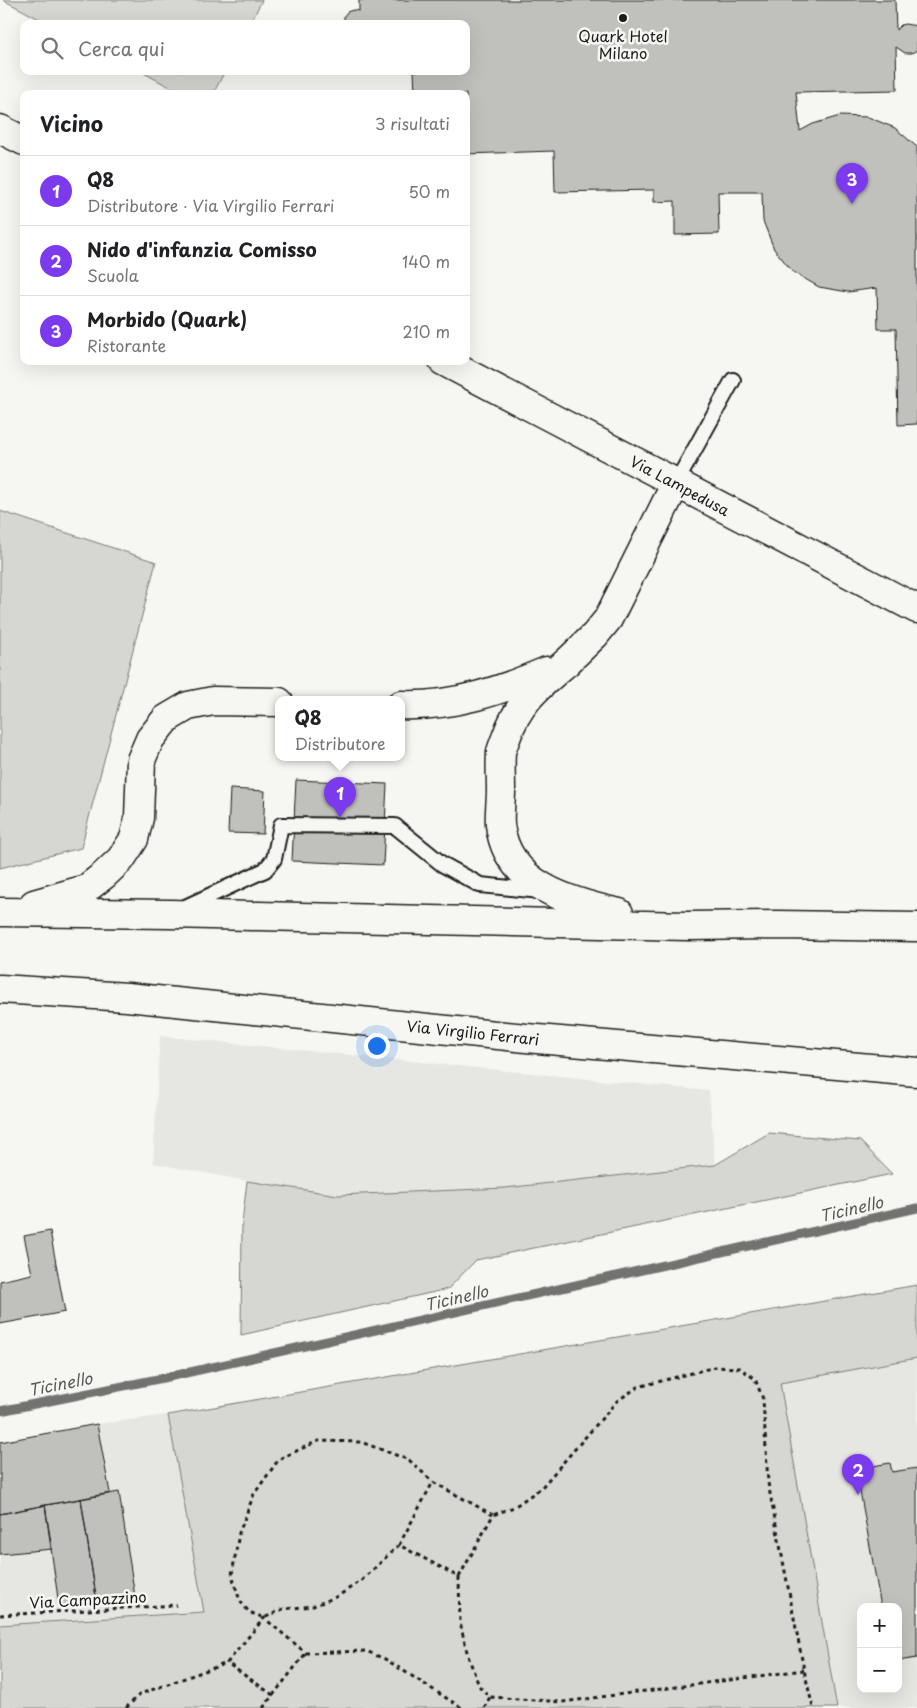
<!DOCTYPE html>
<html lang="it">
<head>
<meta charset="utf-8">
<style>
	:root { --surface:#fff; --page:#f2f2f2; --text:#202124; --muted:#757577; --line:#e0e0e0; --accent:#7c3aed }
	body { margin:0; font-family:"Playpen Sans",sans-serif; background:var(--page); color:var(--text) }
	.controls { position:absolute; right:15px; bottom:15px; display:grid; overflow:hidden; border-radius:10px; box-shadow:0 5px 20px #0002 }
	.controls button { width:45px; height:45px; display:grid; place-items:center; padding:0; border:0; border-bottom:1px solid var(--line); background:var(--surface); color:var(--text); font:25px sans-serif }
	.you { position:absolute; left:376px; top:1045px; width:18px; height:18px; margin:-12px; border:4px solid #fff; border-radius:50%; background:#1a73e8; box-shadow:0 0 0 8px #1a73e833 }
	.badge { display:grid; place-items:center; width:32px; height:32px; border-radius:50%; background:var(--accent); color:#fff; font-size:16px; font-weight:700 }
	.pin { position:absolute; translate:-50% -41px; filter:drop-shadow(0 1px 2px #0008) }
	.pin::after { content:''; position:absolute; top:26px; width:18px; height:15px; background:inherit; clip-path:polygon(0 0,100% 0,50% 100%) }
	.popup { position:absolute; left:275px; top:696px; width:130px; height:65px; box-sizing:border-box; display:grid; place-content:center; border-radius:10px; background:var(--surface); filter:drop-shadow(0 1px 4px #0005); font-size:16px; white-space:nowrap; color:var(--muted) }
	.popup b { font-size:19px; color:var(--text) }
	.popup::after { content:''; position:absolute; left:50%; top:100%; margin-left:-10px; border:10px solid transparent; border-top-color:var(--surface) }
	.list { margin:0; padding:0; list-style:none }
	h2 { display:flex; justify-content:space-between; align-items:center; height:65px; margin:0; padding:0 20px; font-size:21px }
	h2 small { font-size:16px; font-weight:400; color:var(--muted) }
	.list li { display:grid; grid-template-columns:32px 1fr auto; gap:15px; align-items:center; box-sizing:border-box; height:70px; padding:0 20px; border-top:1px solid var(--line) }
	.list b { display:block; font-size:19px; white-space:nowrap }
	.list p { margin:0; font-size:16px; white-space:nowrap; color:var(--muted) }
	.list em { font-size:16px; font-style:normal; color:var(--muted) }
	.icon { flex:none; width:28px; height:28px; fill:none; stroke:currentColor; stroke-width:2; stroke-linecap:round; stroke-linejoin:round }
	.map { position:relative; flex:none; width:917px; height:1708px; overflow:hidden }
	.search { position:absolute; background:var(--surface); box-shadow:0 5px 20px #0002; left:20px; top:20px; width:450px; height:55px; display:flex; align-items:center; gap:12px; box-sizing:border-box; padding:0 18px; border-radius:10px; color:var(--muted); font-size:19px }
	.panel { position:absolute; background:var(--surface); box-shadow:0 5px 20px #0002; left:20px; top:90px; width:450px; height:275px; border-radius:10px }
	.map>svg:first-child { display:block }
	.built { fill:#e6e6e2; fill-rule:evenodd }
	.green { fill:#d6d6d2; stroke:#797977 }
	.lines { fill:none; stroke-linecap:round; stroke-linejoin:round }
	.stream { stroke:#727271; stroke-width:9 }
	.building { fill:#c0c0bd; stroke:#1c1c1c }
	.service-casing { stroke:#1c1c1c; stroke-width:18 }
	.minor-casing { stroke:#1c1c1c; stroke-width:31 }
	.primary-casing { stroke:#1c1c1c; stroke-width:31 }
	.path { stroke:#1c1c1c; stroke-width:3; stroke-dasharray:4 4; stroke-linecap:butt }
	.service { stroke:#f6f6f2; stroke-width:14 }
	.minor { stroke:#f6f6f2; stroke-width:28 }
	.primary { stroke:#f6f6f2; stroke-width:28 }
	.poi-dot { fill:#1c1c1c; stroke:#f6f6f2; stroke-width:2 }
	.labels { text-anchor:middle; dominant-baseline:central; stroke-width:5; stroke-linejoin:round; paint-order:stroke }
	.poi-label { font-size:15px; fill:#1c1c1c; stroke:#f6f6f2 }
	.street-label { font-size:15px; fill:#1c1c1c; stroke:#f6f6f2 }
	.water-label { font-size:16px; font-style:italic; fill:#565654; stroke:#f6f6f2 }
</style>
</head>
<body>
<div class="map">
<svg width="917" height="1708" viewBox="0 0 917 1708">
	<rect width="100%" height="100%" fill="#f6f6f2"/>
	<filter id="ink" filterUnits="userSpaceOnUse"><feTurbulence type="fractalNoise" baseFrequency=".02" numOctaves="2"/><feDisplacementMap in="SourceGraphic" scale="10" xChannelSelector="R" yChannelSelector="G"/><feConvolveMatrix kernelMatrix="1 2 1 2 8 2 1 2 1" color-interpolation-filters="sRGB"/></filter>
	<g filter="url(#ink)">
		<path class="built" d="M160 1036 709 1091 715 1165 505 1188 338 1195 247 1181 153 1163Z
			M917 1358V1708H837L780 1383ZM861 1607H898V1689H861Z
			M168 1415 204 1612 0 1625V1442L97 1424Z"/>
		<path class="green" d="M3 0H262L250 24H49Z
			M140 71H225L213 94H183Z
			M0 511 156 562 81 848 0 868Z
			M769 1133 860 1141 892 1174 476 1260 448 1289 241 1335 242 1223 247 1181 338 1195 505 1188 715 1165Z
			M917 1285V1358L780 1383 837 1708H0V1625L204 1612 168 1415Z"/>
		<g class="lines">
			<path class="stream" d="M0 1411 168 1377 917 1208"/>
		</g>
		<path class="building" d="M359 0H895L896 30 901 25 905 24 917 26V50L912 53H905L896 47 897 90 796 92 800 131 813 124 840 116 868 117 895 128 917 147V424L898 425 896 329H878L877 288 848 292 819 287 793 272 774 249 763 221 762 192H718L719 234 675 235V201L654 202V190L555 192 554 151 466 154V94H415L414 71H466V24H344V16L347 12 353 10 359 11Z
			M296 780 387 784 383 865 292 861Z
			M230 789 265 791 263 834 228 833Z
			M50 1231 65 1312 0 1324V1281L32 1274 24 1236Z
			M97 1424 110 1493 0 1514V1442Z
			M890 1463 892 1472 917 1468V1658L898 1661V1607H881L856 1469Z
			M119 1492 135 1597 97 1603 81 1499Z
			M81 1499 97 1603 59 1606 45 1505Z
			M45 1505 52 1549 0 1554V1514Z"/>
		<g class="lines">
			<g class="service-casing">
				<path id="service" d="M676 483 733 380
					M181 909 265 870 274 859 281 825 395 826 442 864 480 885 541 891"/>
			</g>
			<g class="minor-casing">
				<path id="minor" d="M0 129 24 141
					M443 361 917 609
					M567 662 595 635 608 619 676 483"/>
			</g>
			<g class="primary-casing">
				<path id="primary" d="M567 662C539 686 518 702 506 738 504 743 502 748 501 752 500 765 501 778 501 791 501 802 499 814 500 825 507 885 569 902 619 913
					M401 705C452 707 500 691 547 671
					M34 904 86 889 104 875 121 859 134 839 139 818 141 760 150 739 166 719 188 706 213 701 279 702
					M0 912 170 914 688 926 777 925 917 927
					M0 989 127 997 526 1038 917 1072"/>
			</g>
			<path class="path" d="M493 1515 433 1482 399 1545 459 1577 493 1515 514 1507 541 1488 617 1401 638 1387 715 1367 740 1368 755 1379 763 1399 768 1483 804 1670 813 1708
				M399 1545 362 1580 338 1596 313 1606 283 1609 264 1618 249 1612 240 1601 232 1575 239 1533 254 1494 279 1459 318 1441 361 1442 409 1460 433 1482
				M459 1577 460 1623 468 1656 479 1686 490 1697 563 1702 804 1670
				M0 1615 177 1605
				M273 1695 227 1663 264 1618 306 1653 366 1651 385 1659 462 1708
				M126 1708 140 1694 227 1663
				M263 1708 306 1653
				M484 1708 490 1697"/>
			<use href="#service" class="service"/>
			<use href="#minor" class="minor"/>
			<use href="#primary" class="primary"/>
		</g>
	</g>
	<circle class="poi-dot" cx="623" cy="18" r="5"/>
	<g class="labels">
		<g class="poi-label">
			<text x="623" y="35">Quark Hotel<tspan x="623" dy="17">Milano</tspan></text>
		</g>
		<g class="street-label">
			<text transform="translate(680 485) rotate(28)">Via Lampedusa</text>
			<text transform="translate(473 1032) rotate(6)">Via Virgilio Ferrari</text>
			<text transform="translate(88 1599) rotate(-3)">Via Campazzino</text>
		</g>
		<g class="water-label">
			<text transform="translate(851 1208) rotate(-13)">Ticinello</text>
			<text transform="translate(456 1297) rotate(-13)">Ticinello</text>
			<text transform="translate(60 1383) rotate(-11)">Ticinello</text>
		</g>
	</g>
</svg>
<div class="controls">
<button>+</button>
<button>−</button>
</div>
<div class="you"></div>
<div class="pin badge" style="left:340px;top:818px">1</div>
<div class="popup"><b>Q8</b>Distributore</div>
<div class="pin badge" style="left:858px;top:1495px">2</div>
<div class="pin badge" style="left:852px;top:204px">3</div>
<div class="search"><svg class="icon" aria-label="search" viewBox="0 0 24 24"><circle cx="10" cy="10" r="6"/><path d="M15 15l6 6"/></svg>Cerca qui</div>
<section class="panel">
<h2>Vicino<small>3 risultati</small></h2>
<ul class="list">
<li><span class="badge">1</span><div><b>Q8</b><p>Distributore · Via Virgilio Ferrari</p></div><em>50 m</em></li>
<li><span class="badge">2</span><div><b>Nido d'infanzia Comisso</b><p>Scuola</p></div><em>140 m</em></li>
<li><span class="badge">3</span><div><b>Morbido (Quark)</b><p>Ristorante</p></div><em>210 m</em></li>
</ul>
</section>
</div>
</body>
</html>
